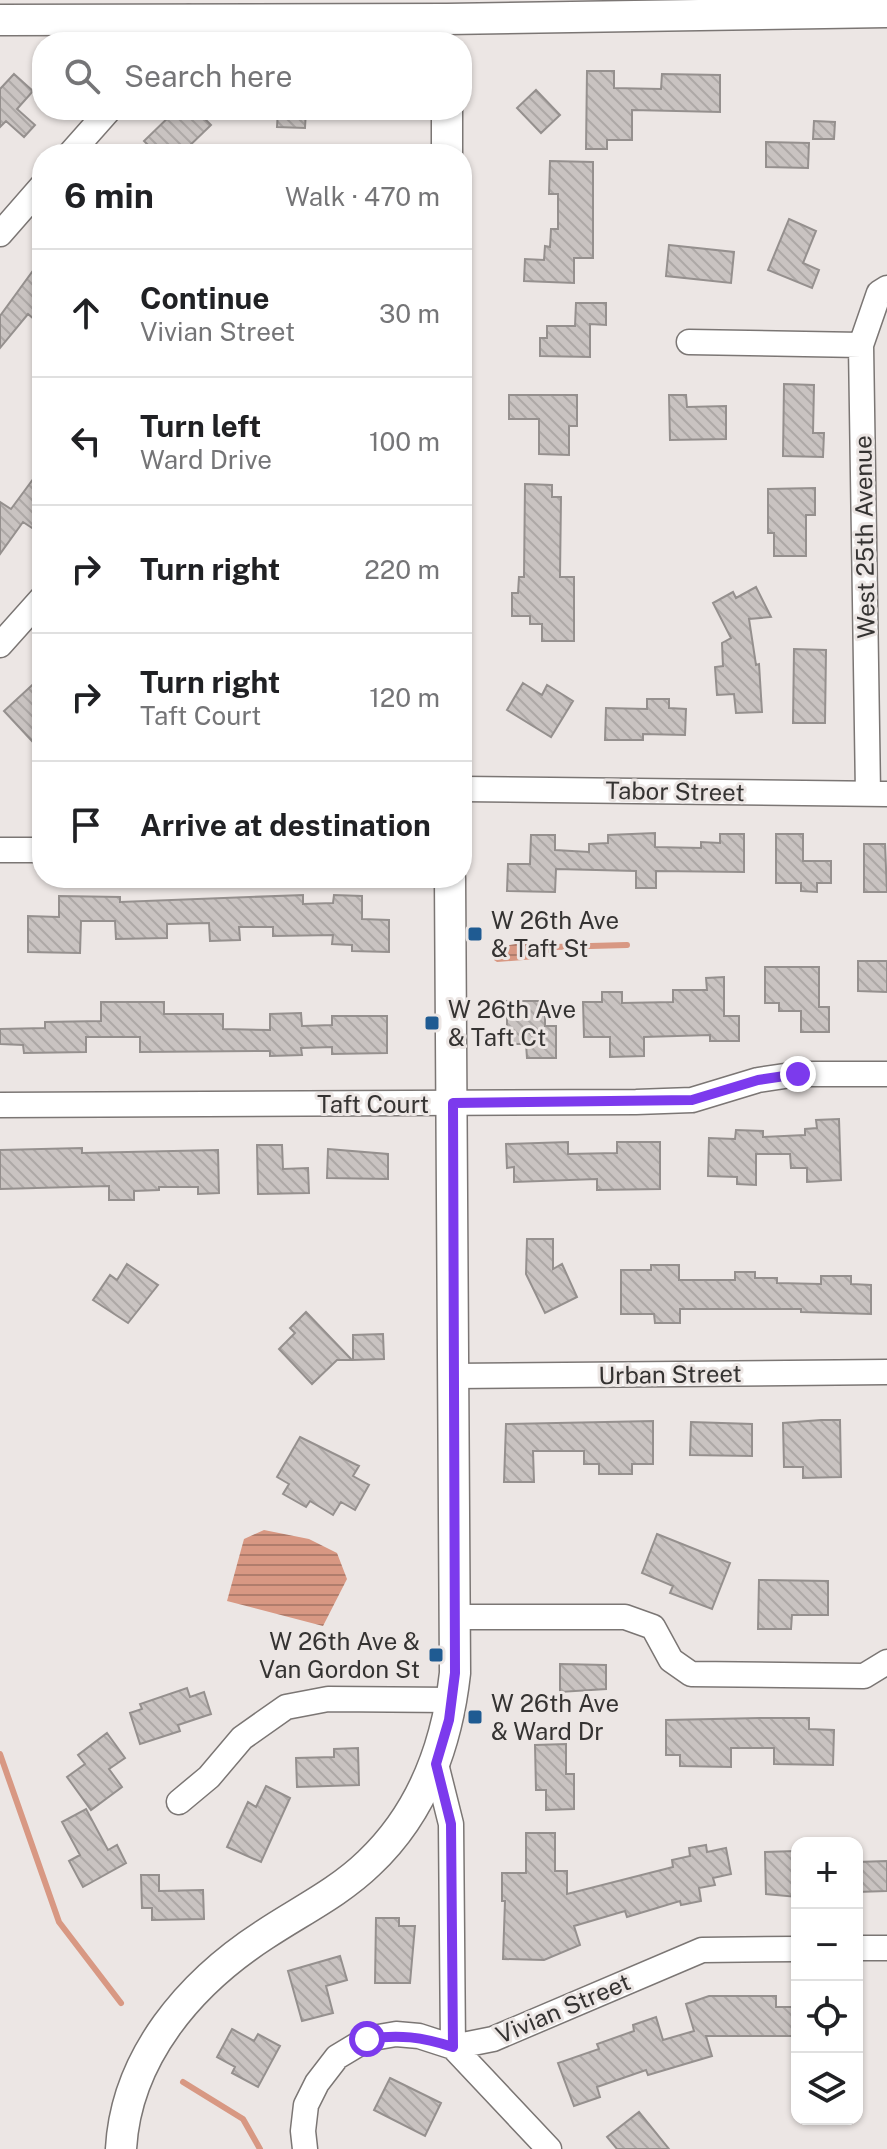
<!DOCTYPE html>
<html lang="en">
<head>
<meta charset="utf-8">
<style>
	:root { --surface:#fff; --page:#f6f6f6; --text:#202124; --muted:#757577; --line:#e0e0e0 }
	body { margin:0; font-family:"Public Sans",sans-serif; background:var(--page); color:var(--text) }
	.controls { position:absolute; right:24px; bottom:24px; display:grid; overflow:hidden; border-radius:16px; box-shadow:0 2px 6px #0004 }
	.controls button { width:72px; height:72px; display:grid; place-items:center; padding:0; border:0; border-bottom:2px solid var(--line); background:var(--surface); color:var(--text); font:40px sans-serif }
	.stop { position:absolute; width:24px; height:24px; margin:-18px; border:6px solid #7c3aed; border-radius:50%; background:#fff }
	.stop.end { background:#7c3aed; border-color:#fff; box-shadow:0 2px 8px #0008 }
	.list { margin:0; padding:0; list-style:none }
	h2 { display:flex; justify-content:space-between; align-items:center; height:104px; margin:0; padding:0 32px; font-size:34px }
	h2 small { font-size:26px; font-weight:400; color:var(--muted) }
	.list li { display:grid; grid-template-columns:52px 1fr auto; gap:24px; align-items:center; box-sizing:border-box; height:128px; padding:0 32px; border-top:2px solid var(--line) }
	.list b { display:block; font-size:30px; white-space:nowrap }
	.list p { margin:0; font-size:26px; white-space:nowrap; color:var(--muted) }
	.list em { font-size:26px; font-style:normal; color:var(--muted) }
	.icon { flex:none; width:44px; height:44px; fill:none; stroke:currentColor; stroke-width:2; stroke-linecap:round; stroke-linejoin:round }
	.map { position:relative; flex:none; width:887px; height:2149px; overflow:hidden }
	.search { position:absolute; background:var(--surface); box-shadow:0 2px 6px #0004; left:32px; top:32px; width:440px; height:88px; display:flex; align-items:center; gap:20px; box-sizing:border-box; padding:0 28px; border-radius:32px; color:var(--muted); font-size:30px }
	.panel { position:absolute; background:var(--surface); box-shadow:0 2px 6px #0004; left:32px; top:144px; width:440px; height:744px; border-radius:32px }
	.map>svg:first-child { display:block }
	.water { fill:url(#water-rules) }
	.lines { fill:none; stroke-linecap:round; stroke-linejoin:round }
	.stream { stroke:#d89883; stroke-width:6 }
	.building { fill:url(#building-back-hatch); stroke:#95908e; stroke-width:2 }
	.minor-casing { stroke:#7b7674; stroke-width:27 }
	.tertiary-casing { stroke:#7b7674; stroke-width:33 }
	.minor { stroke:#fff; stroke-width:24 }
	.tertiary { stroke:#fff; stroke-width:30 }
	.route { stroke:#7c3aed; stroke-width:10 }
	.poi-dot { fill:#1f5b92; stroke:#ece6e4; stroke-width:3 }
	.labels { text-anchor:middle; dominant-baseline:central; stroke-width:6; stroke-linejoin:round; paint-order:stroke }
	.street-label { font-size:24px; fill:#353332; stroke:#ece6e4 }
	.poi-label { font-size:24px; fill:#353332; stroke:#ece6e4; text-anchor:start }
</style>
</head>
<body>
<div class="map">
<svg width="887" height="2149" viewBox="0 0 887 2149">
	<defs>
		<pattern id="water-rules" width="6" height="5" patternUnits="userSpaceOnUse" patternTransform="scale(2)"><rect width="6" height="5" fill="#d89883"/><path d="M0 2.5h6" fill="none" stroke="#b07d6c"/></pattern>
		<pattern id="building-back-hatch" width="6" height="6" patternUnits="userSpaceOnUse" patternTransform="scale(2)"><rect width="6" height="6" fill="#c9c3c1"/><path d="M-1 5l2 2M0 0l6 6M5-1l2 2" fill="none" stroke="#ada8a6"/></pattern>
	</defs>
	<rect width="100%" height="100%" fill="#ece6e4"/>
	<path class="water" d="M528 942 561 947 536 959 497 962 494 960 504 946Z
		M264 1530 309 1539 337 1553 347 1579 323 1626 227 1601 244 1539Z"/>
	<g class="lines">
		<path class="stream" d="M554 947 627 945
			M0 1754 59 1922 121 2003
			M183 2082 243 2119 260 2149"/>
	</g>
	<path class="building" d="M587 71H614V88L661 89 662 74 720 75V112L632 110V140H607V149H586Z
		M14 74 33 91 17 109 35 125 24 137 6 121 0 127V89Z
		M536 90 560 115 541 133 517 108Z
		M176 110H196L211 125 181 154H157L144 141Z
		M278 110H306L305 128 277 127Z
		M814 121 835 122 834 139H813Z
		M766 142 809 143 808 168 766 167Z
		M550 161 593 162V258H574V283L524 281 525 259 544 260 545 246 550 247 551 229H558V194H549Z
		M789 219 816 231 803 263 819 270 812 288 768 270Z
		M669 245 734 252 731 283 666 276Z
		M32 272 42 281V326L28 314 0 348V316Z
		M576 303H606V325L590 324V357L540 356V338H547V326H575Z
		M784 384 814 385 813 433H824L823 457 783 456Z
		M509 395H577V426H569V455L539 454V419H509Z
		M669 395H686L687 407 726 406V439L670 440Z
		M42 467V514L32 528 23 522 0 554V502L11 509Z
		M525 484 552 485V497H561L560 577H574V641H542V624H530V616H512V593H518L519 577H524Z
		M815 488V515H806V556H774V533H768V489Z
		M756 587 771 617 749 619 756 665 759 664 762 712 736 713 734 694 717 695 715 667 723 666 722 643 731 638 713 603 733 592 736 598Z
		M794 649 826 650 825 723H793Z
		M42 676V732L32 741 4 711Z
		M523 683 542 695 547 685 573 701 551 737 507 710Z
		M647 699H669V708L686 709 685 735 643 734V740H605L606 708 647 709Z
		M655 833V847L701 848V842L720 843V834H744V872L656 871V888H636V871L556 869 555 892 507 891 508 864H530L531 835H555V850L589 852V844L608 843V835Z
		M776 834H803V861H831V883H817V892L801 891V883H776Z
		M864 844H885L887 892H864Z
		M303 895V904L333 903 334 895 362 896V919L389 920V952L352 951V945L332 944 333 935 273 936V927H239L240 940 210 941 209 923 167 924V938L116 939 115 921H81L80 953 28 952V916L59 917V896L120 897V902Z
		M858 961H887V992L858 991Z
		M765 967H819V1007H829V1032H801V1011H779V1003H765Z
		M724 977V1016H739V1041H710V1035L644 1037V1056L610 1057V1037H584L583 1002H602V992H622V1003L673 1002V990H707L706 978Z
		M507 1001H545V1026H556V1058H527L526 1044H507Z
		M101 1002H164V1014H223V1029L270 1030V1014L301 1013 302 1026 332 1025V1016H387V1053L332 1054V1047L301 1048 302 1055 270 1056V1051L140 1052V1037H86V1052L24 1053 23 1045 0 1044V1029L45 1028V1022L101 1021Z
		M839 1119 841 1180 807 1182V1168H791L790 1154H756V1185L737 1184V1177L708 1176 709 1138 735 1139 736 1130 763 1131V1137L805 1135V1129L817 1128 816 1120Z
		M568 1142V1154L617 1153V1142H660V1189L597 1190V1179L514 1182V1167L507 1168 506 1144Z
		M257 1145H282L283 1169 308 1168 309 1193 258 1194Z
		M82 1148V1153L218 1150 219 1193 198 1194V1187H159V1190L134 1191V1200H109V1186L0 1189V1150Z
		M328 1149 388 1154V1179L327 1178Z
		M527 1239H553V1269L562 1264 577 1297 545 1313 526 1274Z
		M127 1264 158 1285 128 1323 93 1300 110 1275 117 1280Z
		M651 1265H679V1280H735V1272H755V1278H777V1283L821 1284V1276H851V1284L871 1285V1314L801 1312V1309H680V1323H655L654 1314H621V1270H651Z
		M306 1312 352 1360H337L312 1384 279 1349 295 1333 290 1328Z
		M383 1334 384 1359 353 1360V1335Z
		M821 1420H840L841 1477 803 1478V1467H784L783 1423Z
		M653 1421V1464H632V1474H599V1464H584V1451H533L534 1482H504L506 1424Z
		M691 1422 752 1424V1456L690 1455Z
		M300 1437 359 1466 353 1476 369 1485 355 1510 341 1502 333 1515 310 1501 306 1507 283 1494 289 1484 277 1477Z
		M657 1534 730 1563 712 1609 670 1593 673 1586 642 1573Z
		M759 1580 828 1581V1615H792L791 1629H758Z
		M560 1664 606 1665V1689L560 1692Z
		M187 1688 190 1697 204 1692 211 1714 178 1725 180 1731 140 1744 130 1713 142 1709 140 1704Z
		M760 1718H809V1729L834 1730 833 1765 774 1764V1748H731V1767L680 1766V1755H666V1720Z
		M107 1733 125 1758 109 1769 122 1787 91 1810 67 1777 85 1764 78 1755Z
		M566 1744V1774H574V1809L546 1810V1790H536L535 1745Z
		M358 1748 359 1785 297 1787 296 1758 334 1757V1749Z
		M266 1786 290 1798 261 1862 227 1847 248 1802 256 1807Z
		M86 1809 108 1850 117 1845 126 1863 83 1887 69 1861 80 1855 62 1822Z
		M526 1833H555V1871H567V1894L673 1867 672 1860 690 1856 689 1848 706 1845 707 1852 726 1848 731 1874 713 1878 715 1885 699 1888 701 1901 681 1905 680 1901 627 1917 625 1911 574 1926 580 1945 544 1960 503 1959 505 1901H502V1873H526Z
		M795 1851 797 1897 766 1894 765 1852Z
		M887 1861V1891L857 1892V1862Z
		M141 1875H159V1891L203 1890 204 1919 152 1920V1908H142Z
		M376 1918H399V1926H415L410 1983H375Z
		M340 1956 347 1980 326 1986 333 2013 302 2021 288 1971Z
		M709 1996H776V2007H796V2036H706L712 2056 648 2075 646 2070 597 2087 600 2097 574 2106 558 2063 599 2049 597 2044 634 2031 633 2025 656 2017 663 2040 694 2031 686 2004Z
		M232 2029 254 2041 258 2034 280 2046 258 2087 232 2073 235 2067 217 2057Z
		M390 2078 441 2103 425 2136 374 2110Z
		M639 2112 669 2149H617L607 2137Z"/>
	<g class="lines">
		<g class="minor-casing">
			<path id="minor" d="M168 42 189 17
				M70 154 109 110
				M0 234 42 186
				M689 342 861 345
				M0 645 42 598
				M462 789 887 794
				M868 793 861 345 879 293 887 288
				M0 850H42
				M0 1105 636 1102 692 1100 758 1080 798 1074H887
				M453 1376 887 1372
				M456 1617H625L653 1627 671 1660 691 1674 864 1676 887 1662
				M436 1764 451 1824 453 2047 549 2149
				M179 1802 209 1777 242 1738 286 1707 328 1699 453 1700
				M857 1948H887
				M305 2149 303 2131 306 2105 317 2083 337 2057 367 2039 396 2034 419 2036 453 2047 493 2039 702 1950 797 1949"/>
		</g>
		<g class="tertiary-casing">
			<path id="tertiary" d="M0 20 447 19 887 12
				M447 110V154
				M121 2149C126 2057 190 1983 264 1935 300 1911 338 1893 369 1863 423 1812 447 1745 455 1673L450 878"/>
		</g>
		<use href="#minor" class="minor"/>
		<use href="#tertiary" class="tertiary"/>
	</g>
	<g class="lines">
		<path class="route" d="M367 2039C399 2034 422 2037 453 2047L451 1824 436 1764 449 1720 455 1673 453 1103 692 1100 758 1080 798 1074"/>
	</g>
	<g class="poi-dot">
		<rect x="467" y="926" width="16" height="16" rx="4"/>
		<rect x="424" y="1015" width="16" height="16" rx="4"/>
		<rect x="428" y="1647" width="16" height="16" rx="4"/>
		<rect x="467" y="1709" width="16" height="16" rx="4"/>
	</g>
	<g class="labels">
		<g class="street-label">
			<text transform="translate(864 537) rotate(-91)">West 25th Avenue</text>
			<text transform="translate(675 791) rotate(1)">Tabor Street</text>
			<text x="373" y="1104">Taft Court</text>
			<text transform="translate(670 1374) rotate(-1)">Urban Street</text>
			<text transform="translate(563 2008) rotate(-23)">Vivian Street</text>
		</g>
		<g class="poi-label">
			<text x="491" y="920">W 26th Ave<tspan x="491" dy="28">&amp; Taft St</tspan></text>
			<text x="448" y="1009">W 26th Ave<tspan x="448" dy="28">&amp; Taft Ct</tspan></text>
			<text x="420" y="1641" text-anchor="end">W 26th Ave &amp;<tspan x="420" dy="28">Van Gordon St</tspan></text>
			<text x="491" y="1703">W 26th Ave<tspan x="491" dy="28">&amp; Ward Dr</tspan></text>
		</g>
	</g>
</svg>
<div class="controls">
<button>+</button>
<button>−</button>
<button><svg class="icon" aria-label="locate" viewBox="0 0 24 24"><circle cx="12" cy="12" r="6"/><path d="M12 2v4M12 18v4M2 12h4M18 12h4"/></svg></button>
<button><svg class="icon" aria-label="layers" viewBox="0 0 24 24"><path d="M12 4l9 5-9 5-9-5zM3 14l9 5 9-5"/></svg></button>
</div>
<div class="stop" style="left:367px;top:2039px"></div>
<div class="stop end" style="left:798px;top:1074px"></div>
<div class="search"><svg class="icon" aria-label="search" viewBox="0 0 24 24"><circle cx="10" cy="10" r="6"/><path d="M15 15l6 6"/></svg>Search here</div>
<section class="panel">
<h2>6 min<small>Walk · 470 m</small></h2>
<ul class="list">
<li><svg class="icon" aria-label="ahead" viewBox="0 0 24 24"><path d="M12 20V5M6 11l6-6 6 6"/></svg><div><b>Continue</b><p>Vivian Street</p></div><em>30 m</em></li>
<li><svg class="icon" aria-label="left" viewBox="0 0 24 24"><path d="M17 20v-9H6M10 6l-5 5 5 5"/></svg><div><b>Turn left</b><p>Ward Drive</p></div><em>100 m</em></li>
<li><svg class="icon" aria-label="right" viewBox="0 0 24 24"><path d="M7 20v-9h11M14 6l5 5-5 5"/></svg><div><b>Turn right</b></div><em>220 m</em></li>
<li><svg class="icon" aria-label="right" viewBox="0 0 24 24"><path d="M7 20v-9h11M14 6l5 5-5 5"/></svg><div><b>Turn right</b><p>Taft Court</p></div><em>120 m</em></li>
<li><svg class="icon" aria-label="arrive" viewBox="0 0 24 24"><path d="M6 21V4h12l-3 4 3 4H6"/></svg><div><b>Arrive at destination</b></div></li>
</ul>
</section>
</div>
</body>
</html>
